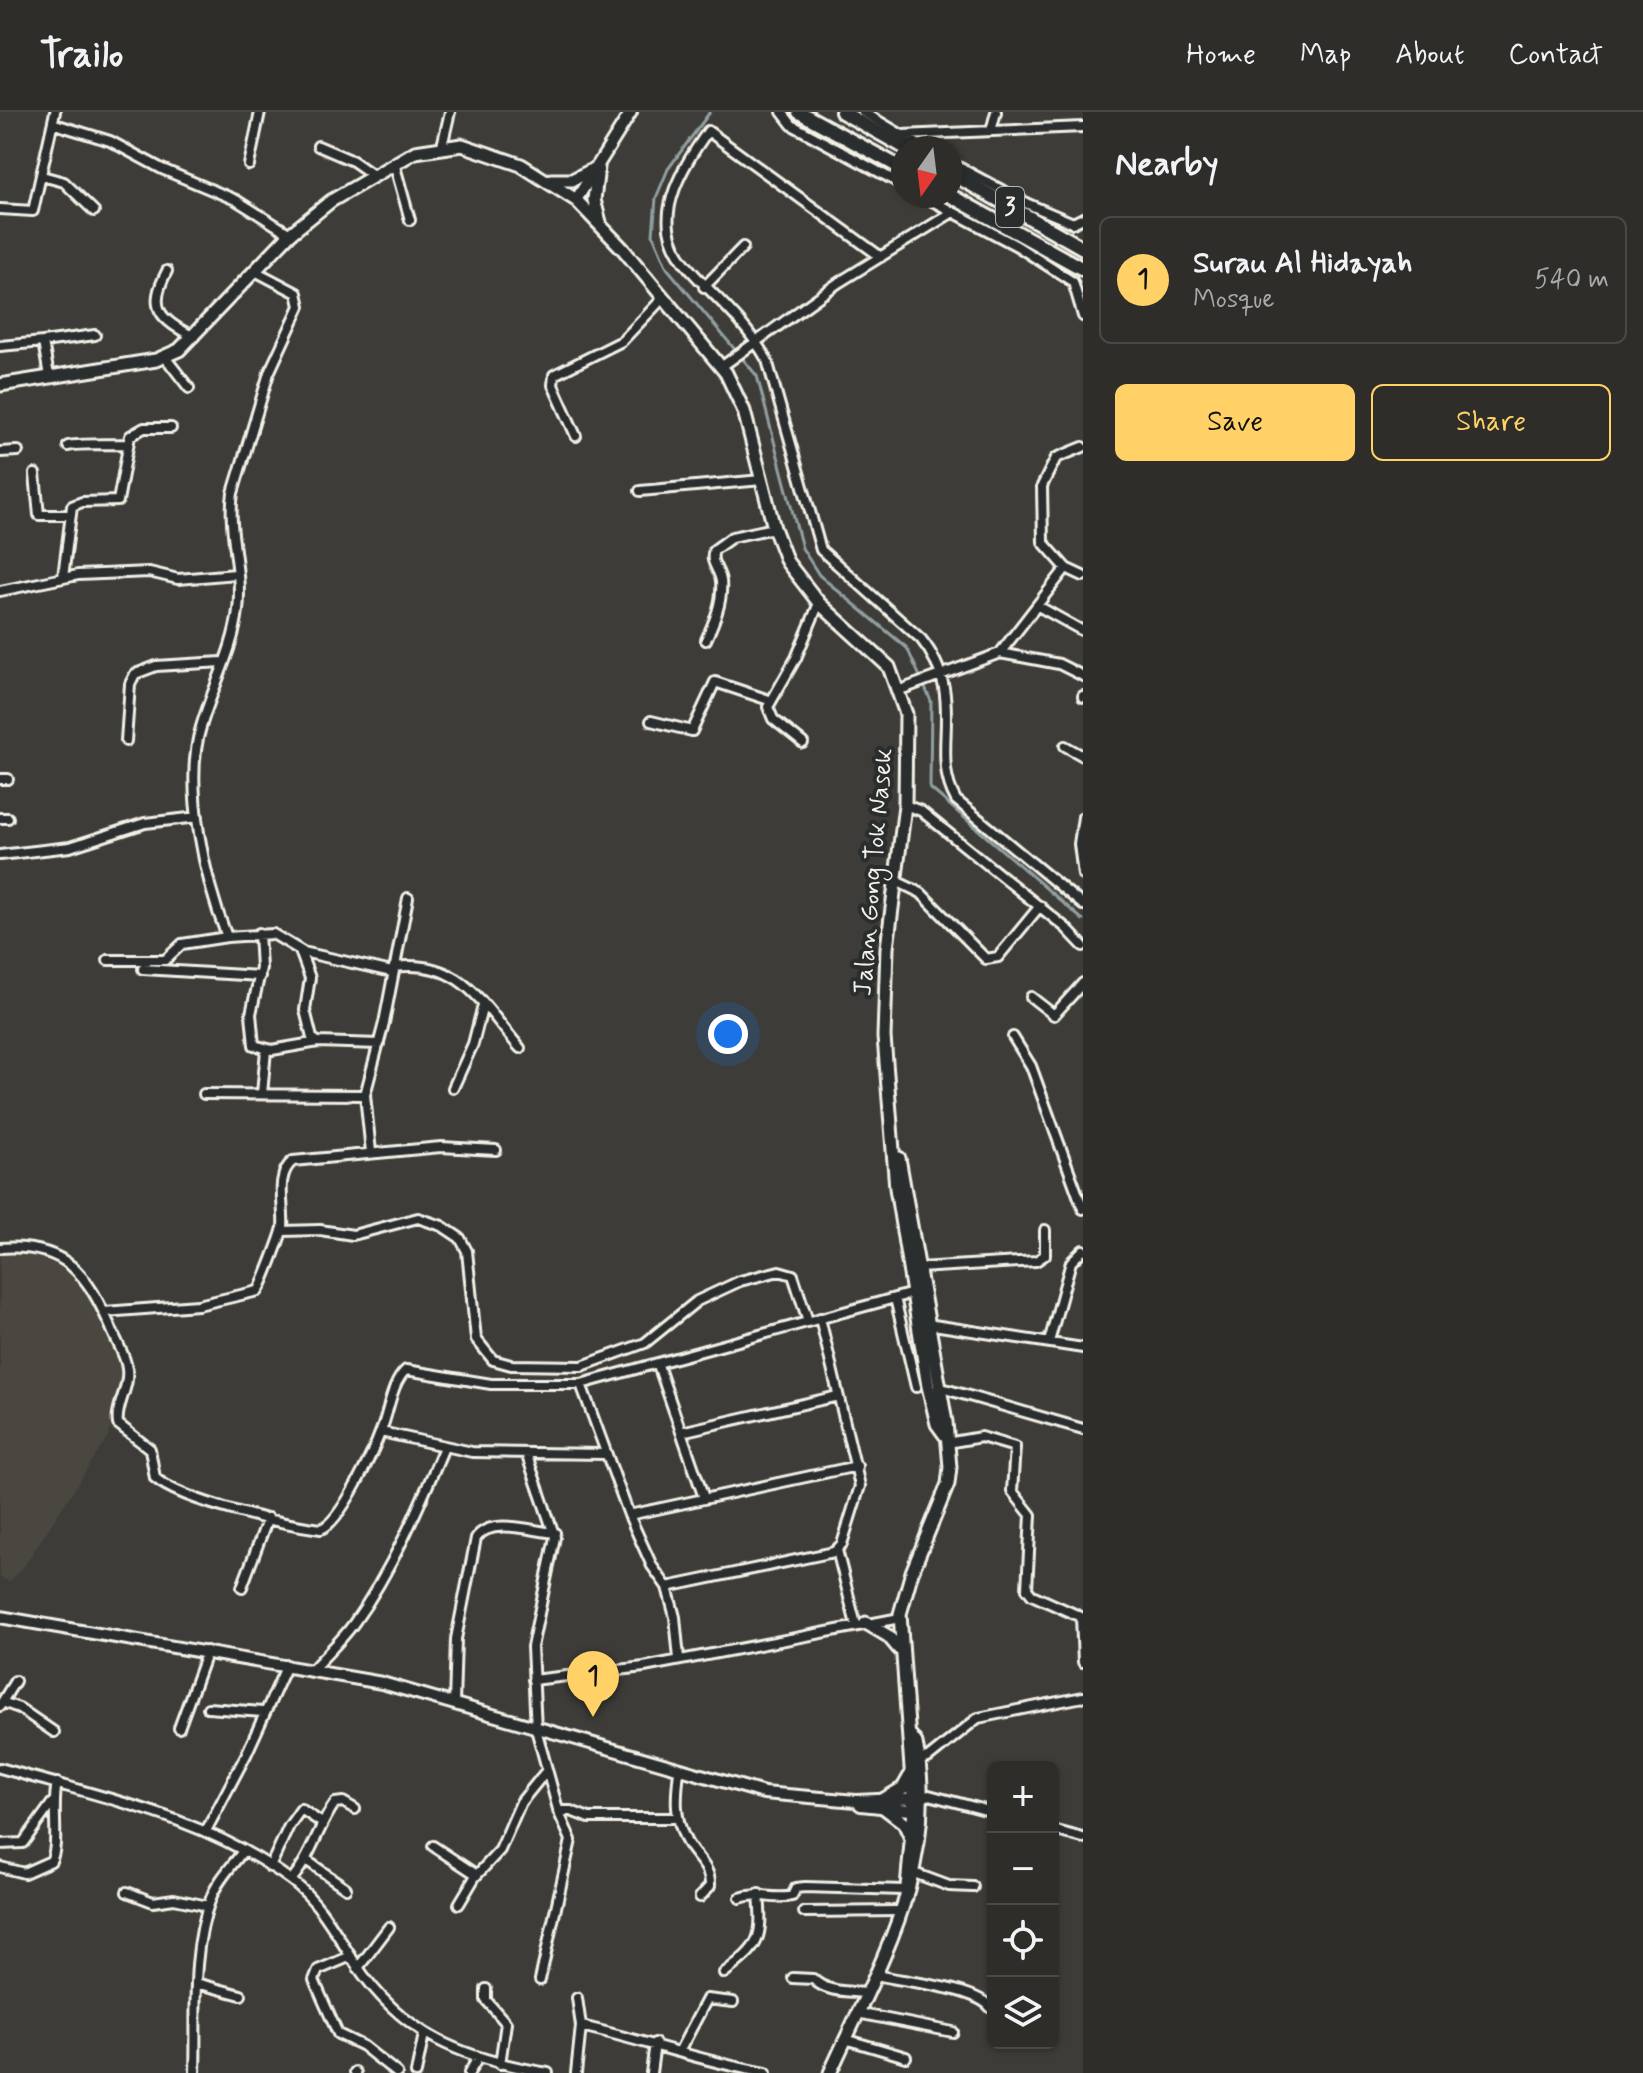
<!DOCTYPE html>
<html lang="en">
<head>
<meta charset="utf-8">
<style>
	:root { --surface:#2e2d2a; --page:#363532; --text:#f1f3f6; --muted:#a7a8a8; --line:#494947; --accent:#ffd166 }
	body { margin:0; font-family:Mynerve,sans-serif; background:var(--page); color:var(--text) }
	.controls { position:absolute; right:24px; bottom:24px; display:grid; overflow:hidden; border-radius:12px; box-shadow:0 2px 6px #0004 }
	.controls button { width:72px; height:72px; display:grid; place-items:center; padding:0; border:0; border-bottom:2px solid var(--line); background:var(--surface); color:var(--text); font:40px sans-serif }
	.compass { position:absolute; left:891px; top:24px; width:72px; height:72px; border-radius:50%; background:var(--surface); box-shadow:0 2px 6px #0004; rotate:194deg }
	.you { position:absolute; left:728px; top:922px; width:28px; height:28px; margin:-20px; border:6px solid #fff; border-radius:50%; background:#1a73e8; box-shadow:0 0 0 12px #1a73e833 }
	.badge { display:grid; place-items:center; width:52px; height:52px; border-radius:50%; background:var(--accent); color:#111; font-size:26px; font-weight:700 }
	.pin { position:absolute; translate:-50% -66px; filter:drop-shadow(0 2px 4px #0008) }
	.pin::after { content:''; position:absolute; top:42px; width:28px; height:24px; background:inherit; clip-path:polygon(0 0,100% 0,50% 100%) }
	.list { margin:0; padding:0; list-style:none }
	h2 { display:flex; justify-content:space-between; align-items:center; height:104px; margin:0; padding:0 32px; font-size:34px }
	h2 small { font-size:26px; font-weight:400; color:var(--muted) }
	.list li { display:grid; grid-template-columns:52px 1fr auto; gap:24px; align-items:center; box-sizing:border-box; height:128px; margin:0 16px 16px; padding:0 16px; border:2px solid var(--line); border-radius:12px }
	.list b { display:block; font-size:30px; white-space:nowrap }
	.list p { margin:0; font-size:26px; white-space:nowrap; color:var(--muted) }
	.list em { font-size:26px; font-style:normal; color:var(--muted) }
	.actions { display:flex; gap:16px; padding:24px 32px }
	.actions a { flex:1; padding:18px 0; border:2px solid var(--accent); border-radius:12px; text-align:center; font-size:28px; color:var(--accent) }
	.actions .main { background:var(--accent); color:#111 }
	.icon { flex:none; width:44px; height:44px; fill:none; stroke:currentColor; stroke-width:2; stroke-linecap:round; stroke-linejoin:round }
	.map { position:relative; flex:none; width:1083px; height:1961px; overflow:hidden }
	header { display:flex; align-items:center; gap:48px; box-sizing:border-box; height:112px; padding:0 40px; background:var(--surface); border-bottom:2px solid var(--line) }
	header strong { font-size:38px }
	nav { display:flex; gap:44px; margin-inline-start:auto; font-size:28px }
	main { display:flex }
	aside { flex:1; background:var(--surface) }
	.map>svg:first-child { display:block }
	.built { fill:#4a463f }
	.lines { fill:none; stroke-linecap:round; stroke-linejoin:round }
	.stream { stroke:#919fa2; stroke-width:3 }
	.minor-casing { stroke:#f4f1e8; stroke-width:14 }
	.tertiary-casing { stroke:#f4f1e8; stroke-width:16 }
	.secondary-casing { stroke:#f4f1e8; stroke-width:17 }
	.primary-casing { stroke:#f4f1e8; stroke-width:18 }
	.minor { stroke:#2a2d2e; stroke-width:8 }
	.tertiary { stroke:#2a2d2e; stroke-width:10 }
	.secondary { stroke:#2a2d2e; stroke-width:11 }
	.primary { stroke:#2a2d2e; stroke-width:12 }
	.labels { text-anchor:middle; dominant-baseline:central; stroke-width:8; stroke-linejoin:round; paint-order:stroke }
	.shield { fill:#2a2d2e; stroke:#b7b6b0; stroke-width:2 }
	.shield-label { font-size:24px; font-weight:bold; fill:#f4f1e8 }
	.street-label { font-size:26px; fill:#f4f1e8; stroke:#2a2d2e }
</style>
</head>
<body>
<header>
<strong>Trailo</strong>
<nav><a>Home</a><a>Map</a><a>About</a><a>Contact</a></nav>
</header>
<main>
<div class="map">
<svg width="1083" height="1961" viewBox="0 0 1083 1961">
	<rect width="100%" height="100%" fill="#3d3c38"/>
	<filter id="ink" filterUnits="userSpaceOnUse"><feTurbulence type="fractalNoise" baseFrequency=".0125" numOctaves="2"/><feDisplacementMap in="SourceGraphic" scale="16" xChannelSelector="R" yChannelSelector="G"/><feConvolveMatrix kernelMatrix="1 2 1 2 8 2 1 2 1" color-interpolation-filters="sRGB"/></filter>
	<g filter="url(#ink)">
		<path class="built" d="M0 1142H27L74 1159 96 1188 123 1262 108 1325 23 1456 9 1470 0 1465Z"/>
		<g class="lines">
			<path class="stream" d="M710 0 668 57 656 86 653 123 667 156 757 264 802 436 819 463 907 536 931 589 930 676 1083 808"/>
			<g class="minor-casing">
				<path id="minor" d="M782 0 792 13 903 73
					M863 0 924 36
					M55 12 110 29 162 57 236 88 290 122
					M991 19 996 0
					M902 23 1083 15
					M318 34 353 49 373 63
					M442 34 450 0
					M394 51 410 108
					M951 51 1028 92 1073 111 1083 106
					M249 53 260 0
					M42 64 64 70 94 99
					M923 84 1017 134 1073 170 1083 204
					M0 97 33 99 55 0
					M881 145 708 19C613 150 712 151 767 248L821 438 921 527C969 586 928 639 956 688L1083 793
					M167 159C147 197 160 207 194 225
					M255 159 297 181 300 194 269 261 233 381C227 420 243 459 238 498 234 536 212 577 201 615 183 673 205 769 227 825L273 822 303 840 392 860
					M704 175 743 135
					M43 230 95 223
					M0 234 43 230 49 264
					M165 245 189 276
					M721 255 838 171 953 100
					M576 324 553 273 554 263 622 229 664 185
					M68 334C73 332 117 332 127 332
					M0 340 18 339
					M35 362 39 403H69
					M640 379 762 368
					M1066 456 1043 430 1042 374 1056 346 1083 335
					M63 465 72 394 82 390 118 389 130 324 144 316H171
					M0 479 78 463 149 460 178 467 236 462
					M1038 494 1081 518
					M706 528C714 510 723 490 721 469 719 456 709 451 714 438L732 425 774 416
					M1000 541 1066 456 1083 464
					M900 578 1000 541 1059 552 1083 564
					M1083 584V585
					M651 609 692 619 715 570 769 588
					M126 629 130 572 135 562 156 554 222 550
					M803 631 773 607 768 595 796 546 819 491
					M1065 634 1083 644
					M0 667H8
					M905 693 921 699 1066 816 1083 834
					M1083 705 1079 732 1083 763
					M0 706H8
					M0 743 70 735 145 711 198 705
					M896 769 921 781 986 847 998 845 1040 794
					M259 821 261 856 251 902 254 933 272 938 318 930
					M300 839 310 866 305 898 312 926 318 930 379 932
					M108 848H165L182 832 227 825
					M394 855C461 846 481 891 520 936
					M143 857 260 864
					M1031 885 1054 903 1083 871
					M1013 925 1031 954 1083 1097
					M453 976 473 932 483 893
					M204 982 365 983
					M262 982 266 938
					M371 1040 365 983 384 911 408 786
					M282 1119 320 1118 353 1123 418 1106 442 1114 460 1126 467 1139 476 1227 493 1248 511 1253 582 1254 645 1231 697 1189 740 1169 779 1159 793 1163 808 1209
					M0 1136C66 1131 87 1162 111 1216 116 1229 126 1244 127 1257 130 1276 115 1294 118 1312L150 1337 155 1366C184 1390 282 1412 321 1417 342 1409 374 1338 382 1316 389 1298 392 1270 406 1258L491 1272H581L913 1181
					M918 1156 1036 1149 1045 1143V1118
					M895 1186 916 1275
					M104 1200 198 1193 258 1179C262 1175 282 1122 283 1115 285 1095 274 1063 293 1049L441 1035 496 1038
					M927 1212 1083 1236
					M1049 1230 1071 1150 1083 1138
					M658 1253 704 1386
					M581 1272 629 1403 652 1454 667 1475 675 1505 679 1547
					M938 1275 1083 1317
					M381 1320 472 1340 605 1342
					M681 1320 838 1284
					M947 1331 981 1325 1015 1335 1012 1379 1031 1403 1027 1477 1032 1483 1081 1505 1083 1550
					M526 1341 555 1425 532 1535 536 1617 559 1701 571 1728 540 1868
					M629 1403 857 1354
					M837 1438 856 1513
					M242 1475 268 1406
					M667 1475 834 1440 842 1432 860 1374 820 1206
					M312 1558C326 1542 342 1528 354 1511 392 1458 419 1395 444 1335
					M533 1568 644 1555 900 1506
					M2 1590 15 1569
					M454 1592 456 1527 476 1426C491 1405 532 1419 555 1421
					M0 1594 2 1590 19 1596 54 1620
					M208 1596 263 1600
					M179 1616 207 1539
					M919 1648 928 1646 978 1606 1083 1585
					M0 1656C101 1685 206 1705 292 1769 321 1791 336 1822 355 1851 403 1924 464 1947 548 1961
					M679 1659C676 1684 674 1705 686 1729 695 1746 711 1754 710 1774L700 1785
					M923 1686 929 1683 993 1700
					M558 1699H571L589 1706H677
					M1053 1718 1083 1726
					M206 1719 246 1643 287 1553
					M0 1732 23 1731 52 1691
					M433 1734 477 1763
					M306 1748 346 1776
					M0 1755 24 1761 51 1749C60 1732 51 1695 57 1671
					M270 1755 289 1714 301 1697 322 1711
					M914 1761 949 1774 973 1775
					M291 1768C311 1746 317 1716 335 1691L343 1690 355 1697
					M127 1780 153 1790 174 1787 208 1794
					M740 1786C758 1779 773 1789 792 1784L796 1776 805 1775 904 1778
					M459 1792 475 1765 500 1738 521 1690 547 1658
					M804 1800 901 1799
					M351 1844 318 1858 314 1868 338 1922 363 1934 397 1961
					M358 1856 389 1815
					M724 1861C760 1834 763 1828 759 1782
					M876 1863C904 1870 975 1875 991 1896
					M793 1866 813 1867C827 1881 847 1879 867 1881
					M196 1871 241 1883
					M486 1877V1888L506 1911 500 1952
					M857 1901 953 1920
					M581 1914C643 1928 703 1950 766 1961
					M845 1927 906 1945
					M679 1940 707 1887 733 1890
					M355 1960 356 1961
					M195 1961C197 1903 190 1841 211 1786 217 1769 232 1754 243 1739
					M416 1961 424 1922
					M469 1961 478 1946
					M576 1961 581 1914 577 1886
					M651 1961 655 1931"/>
			</g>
			<g class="tertiary-casing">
				<path id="tertiary" d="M576 88 631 0
					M0 1505 382 1571 764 1681 856 1689 920 1686
					M856 1689 861 1693 920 1699"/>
			</g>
			<g class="secondary-casing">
				<path id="secondary" d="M598 55 594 88 600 110
					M551 68H572L598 55
					M0 273 156 248 179 238 290 122 331 89 415 40 462 33 521 53 576 88 623 137 726 261 744 299 774 416 787 450 819 491 889 555 906 602 905 693 887 836 884 925 896 1076 928 1274 937 1312 945 1323
					M899 1046 946 1310 950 1355 948 1372 912 1460 900 1502 914 1698 906 1786
					M866 1511 888 1524 899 1537
					M884 1687 903 1676 911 1662
					M883 1695 904 1711 910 1724
					M830 1961C879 1852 940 1755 916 1631L911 1624"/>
			</g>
			<g class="primary-casing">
				<path id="primary" d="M799 0 903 57
					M842 0 906 36
					M951 61 1083 136
					M951 84 1083 157"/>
			</g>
			<use href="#minor" class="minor"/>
			<use href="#tertiary" class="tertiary"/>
			<use href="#secondary" class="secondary"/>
			<use href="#primary" class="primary"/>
		</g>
	</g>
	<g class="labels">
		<rect class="shield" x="996" y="75" width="28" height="40" rx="6"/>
		<g class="shield-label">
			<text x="1010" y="95">3</text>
		</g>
		<g class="street-label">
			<text transform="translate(874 760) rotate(-85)">Jalan Gong Tok Nasek</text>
		</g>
	</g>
</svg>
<div class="controls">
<button>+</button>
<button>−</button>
<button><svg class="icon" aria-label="locate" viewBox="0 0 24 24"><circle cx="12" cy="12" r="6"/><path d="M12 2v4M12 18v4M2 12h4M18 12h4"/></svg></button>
<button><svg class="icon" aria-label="layers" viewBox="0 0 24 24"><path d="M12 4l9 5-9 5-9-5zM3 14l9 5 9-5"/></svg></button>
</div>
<svg class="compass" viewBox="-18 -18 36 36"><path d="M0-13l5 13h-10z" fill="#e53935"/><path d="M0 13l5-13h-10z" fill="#a7a8a8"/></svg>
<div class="you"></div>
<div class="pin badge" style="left:593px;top:1605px">1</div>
</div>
<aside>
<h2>Nearby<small></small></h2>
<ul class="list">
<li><span class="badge">1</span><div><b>Surau Al Hidayah</b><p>Mosque</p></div><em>540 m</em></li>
</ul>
<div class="actions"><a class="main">Save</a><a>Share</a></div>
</aside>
</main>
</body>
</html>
